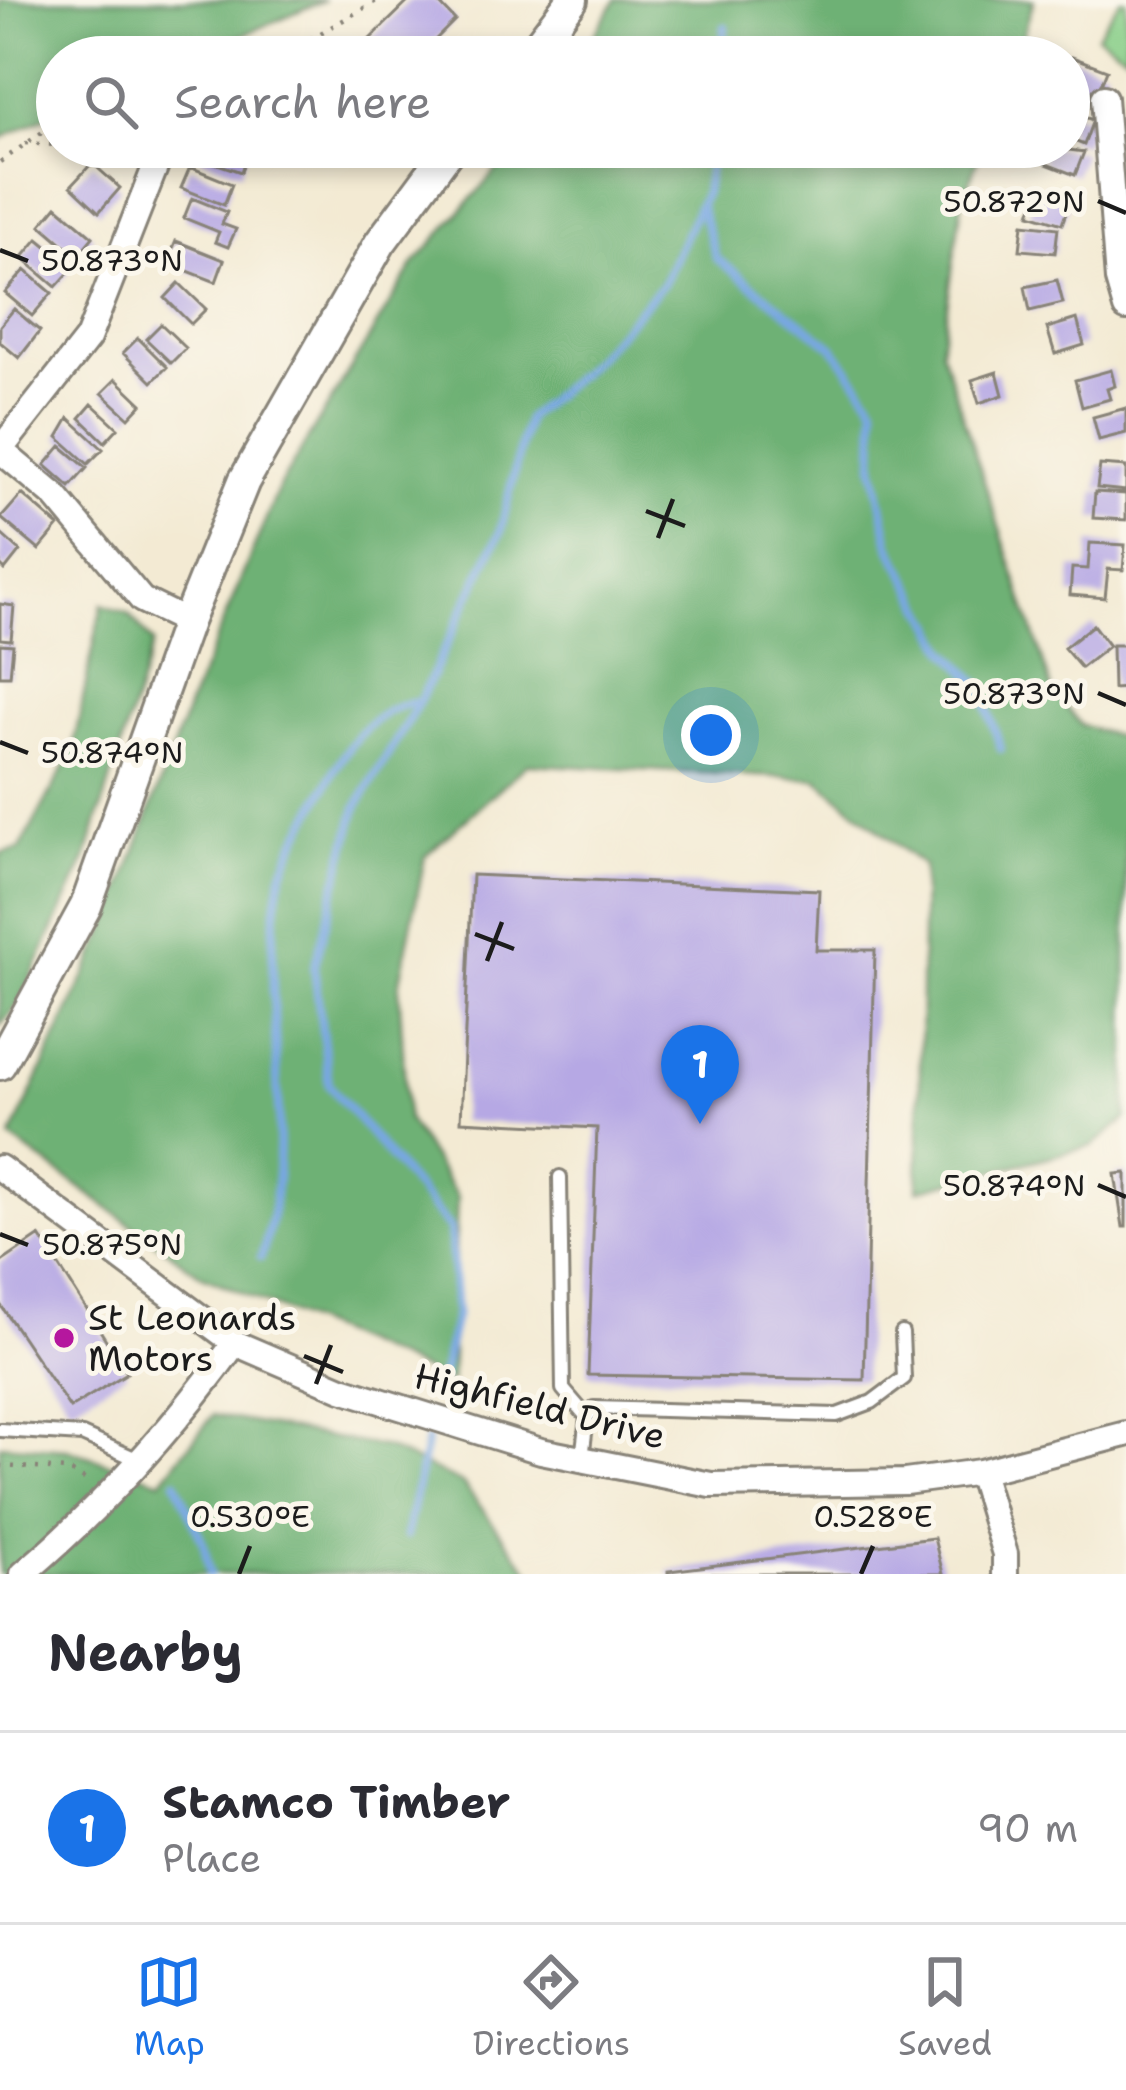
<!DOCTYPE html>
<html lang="en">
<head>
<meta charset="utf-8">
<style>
	:root { --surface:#fff; --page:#f2f2f3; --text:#2b2b33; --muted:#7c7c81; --line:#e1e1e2; --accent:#1a73e8 }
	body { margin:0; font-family:"Shantell Sans",sans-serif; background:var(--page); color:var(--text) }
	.you { position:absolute; left:711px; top:735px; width:42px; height:42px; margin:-30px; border:9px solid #fff; border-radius:50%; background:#1a73e8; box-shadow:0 0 0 18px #1a73e833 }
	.badge { display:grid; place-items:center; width:78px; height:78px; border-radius:50%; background:var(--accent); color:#fff; font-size:39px; font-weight:700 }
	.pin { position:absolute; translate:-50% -99px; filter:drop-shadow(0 3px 6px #0008) }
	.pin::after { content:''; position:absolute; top:63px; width:42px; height:36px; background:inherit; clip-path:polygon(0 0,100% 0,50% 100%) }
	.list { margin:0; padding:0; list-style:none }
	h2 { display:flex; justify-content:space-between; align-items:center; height:156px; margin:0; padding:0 48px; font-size:51px }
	h2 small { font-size:39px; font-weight:400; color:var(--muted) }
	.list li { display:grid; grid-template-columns:78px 1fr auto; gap:36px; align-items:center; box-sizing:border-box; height:192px; padding:0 48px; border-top:3px solid var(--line) }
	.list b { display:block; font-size:45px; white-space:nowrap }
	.list p { margin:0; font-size:39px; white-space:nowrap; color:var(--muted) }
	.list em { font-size:39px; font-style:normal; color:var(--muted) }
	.icon { flex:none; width:66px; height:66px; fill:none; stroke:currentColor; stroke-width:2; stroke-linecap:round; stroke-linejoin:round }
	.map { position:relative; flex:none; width:1126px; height:1574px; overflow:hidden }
	.search { position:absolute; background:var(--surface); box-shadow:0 6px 18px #0003; left:36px; right:36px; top:36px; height:132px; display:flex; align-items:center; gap:30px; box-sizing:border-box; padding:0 42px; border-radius:66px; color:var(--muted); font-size:45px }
	.sheet { height:348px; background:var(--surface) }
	nav { display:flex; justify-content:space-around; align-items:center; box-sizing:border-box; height:168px; border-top:3px solid var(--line); background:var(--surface); font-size:33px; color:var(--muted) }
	nav a { display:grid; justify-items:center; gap:6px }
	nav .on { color:var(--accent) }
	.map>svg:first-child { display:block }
	.green { fill:#88ce88; stroke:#527552; stroke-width:3 }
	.forest { fill:#6eb174; stroke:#456648; stroke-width:3 }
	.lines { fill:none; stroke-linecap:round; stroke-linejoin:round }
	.stream { stroke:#78a7e2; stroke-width:8 }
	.building { fill:#b6a8e4 }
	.service-casing { stroke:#888378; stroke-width:18 }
	.minor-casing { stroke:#888378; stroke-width:30 }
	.tertiary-casing { stroke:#888378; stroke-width:36 }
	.path { stroke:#888378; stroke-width:4.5; stroke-dasharray:3 9; stroke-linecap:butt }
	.service { stroke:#fff; stroke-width:12 }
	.minor { stroke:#fff; stroke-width:24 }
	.tertiary { stroke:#fff; stroke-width:30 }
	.ticks { fill:none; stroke:#1c1c1c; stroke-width:4.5 }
	.poi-dot { fill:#b5179e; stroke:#fbf7ec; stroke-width:4.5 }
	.labels { text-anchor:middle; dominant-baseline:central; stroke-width:10; stroke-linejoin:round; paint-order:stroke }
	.poi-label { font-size:36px; fill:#1c1c1c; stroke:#fbf7ec; text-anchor:start }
	.street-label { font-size:36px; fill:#1c1c1c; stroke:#fbf7ec }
	.ticks-label { font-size:30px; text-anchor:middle; fill:#1c1c1c; stroke:#fbf7ec; stroke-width:10; stroke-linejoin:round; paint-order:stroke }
</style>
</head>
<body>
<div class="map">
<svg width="1126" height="1574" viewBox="0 0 1126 1574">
	<rect width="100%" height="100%" fill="#fbf7ec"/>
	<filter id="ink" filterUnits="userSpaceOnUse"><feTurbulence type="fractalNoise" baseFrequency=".00833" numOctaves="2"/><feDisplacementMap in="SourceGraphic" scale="24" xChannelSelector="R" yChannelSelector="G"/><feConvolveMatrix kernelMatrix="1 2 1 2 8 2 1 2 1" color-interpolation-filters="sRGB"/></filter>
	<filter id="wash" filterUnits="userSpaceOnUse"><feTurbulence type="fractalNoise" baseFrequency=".004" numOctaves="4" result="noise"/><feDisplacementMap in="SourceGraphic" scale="48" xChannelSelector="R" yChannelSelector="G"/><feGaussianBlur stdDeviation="2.7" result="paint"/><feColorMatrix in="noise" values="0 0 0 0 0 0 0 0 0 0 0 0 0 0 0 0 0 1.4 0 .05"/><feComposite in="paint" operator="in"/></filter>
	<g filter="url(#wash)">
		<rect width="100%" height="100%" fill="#f3ead3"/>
		<path class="green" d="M1120 0H1126V55L1097 35Z"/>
		<path class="forest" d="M0 0H325L191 57H57V111L0 139Z
			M616 0H1034L1016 57H580Z
			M517 147H982L962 202 941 349 1053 692 1081 725 1126 739V1119L1093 1146 918 1190 923 866 817 779 527 764 425 856 399 986 407 1119 457 1197 451 1382 202 1276 11 1138 111 919 187 709 280 485 414 264Z
			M102 604 128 613 153 643 86 859 19 1004 0 1026V853L20 849 72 753Z
			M213 1415 387 1448 463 1484 532 1574H0V1444L67 1449 161 1481Z"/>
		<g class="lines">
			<path class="stream" d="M722 57 725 27
				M700 206 716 258 833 347 875 406 874 465 890 545 947 650 980 685 1001 749
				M261 1257C302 1137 256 1005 280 883 287 850 313 814 328 783 346 746 374 707 418 702
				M437 1395 456 1313 450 1229 329 1085 314 968 357 807 419 702 500 533 527 418 587 367 663 284 705 192 712 147
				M176 1481 204 1545 210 1574
				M406 1536 427 1440"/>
		</g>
		<g id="blocks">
			<path class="building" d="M410 0H436L455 20 418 57H385L368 41Z
				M1072 57 1107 70 1097 95 1069 84Z
				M1069 112 1093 120 1084 145 1069 139Z
				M204 147H249L241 172 200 158Z
				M1047 147 1084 152 1075 175 1041 162Z
				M92 163 120 188 99 212 71 186Z
				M190 167 232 184 224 205 181 188Z
				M1038 190 1070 202 1062 224 1030 214Z
				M192 198 227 212 222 224 236 229 228 247 215 242 219 232 184 218Z
				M57 206 93 237 77 256 41 225Z
				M1023 224 1058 228 1055 253 1020 250Z
				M38 239 73 268 56 287 22 258Z
				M176 241 224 260 216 282 167 263Z
				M25 270 52 293 32 316 5 293Z
				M1057 280 1063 303 1030 311 1025 287Z
				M179 283 206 309 191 324 165 298Z
				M14 309 40 331 19 358 0 342V326Z
				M1077 319 1084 345 1055 354 1047 328Z
				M161 324 186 348 171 363 146 339Z
				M138 338 167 367 152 382 123 353Z
				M1111 370 1115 386 1107 389 1110 399 1082 407 1075 380Z
				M997 372 1003 395 979 403 972 380Z
				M116 379 142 404 129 418 102 393Z
				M92 404 118 428 105 442 80 418Z
				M1126 408V433L1099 440 1093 417Z
				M69 418 103 449 88 464 58 437Z
				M61 446 87 468 70 487 45 465Z
				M1100 465 1126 467V491L1097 488Z
				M1095 492 1126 494V520L1093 518Z
				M22 494 59 526 39 550 1 518Z
				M0 533 20 551 5 570 0 565Z
				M1090 543 1125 545 1123 570 1108 569 1105 598 1070 595 1072 568 1088 569Z
				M0 604 14 606 11 640 0 639Z
				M1093 625 1109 646 1081 668 1064 648Z
				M0 644 13 645 10 676H0Z
				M1112 645H1126V688L1113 689Z
				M472 875 819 890 816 950H875L864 1380 588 1375 597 1128 461 1121Z
				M1126 1173V1227H1123L1115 1174Z
				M40 1236 127 1373 70 1408 0 1304V1263Z
				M934 1538 943 1574H668V1571Z"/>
		</g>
	</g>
	<g filter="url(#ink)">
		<use href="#blocks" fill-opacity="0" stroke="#888378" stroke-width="3"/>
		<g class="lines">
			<g class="service-casing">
				<path id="service" d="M560 1177 563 1389 587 1417
					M0 1430 82 1435 141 1461
					M582 1458 587 1417 594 1408 837 1415 872 1402 904 1378 902 1333"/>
			</g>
			<g class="minor-casing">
				<path id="minor" d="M1104 98 1118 280 1126 308
					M163 147 88 338 0 450 55 496 142 600 187 622
					M0 1168 235 1343 342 1389 541 1451 711 1485 905 1482 980 1472 1126 1434
					M980 1472 1005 1554V1574
					M23 1574C105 1505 172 1430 235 1343"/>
			</g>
			<g class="tertiary-casing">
				<path id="tertiary" d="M529 57 572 0
					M0 1064 86 906 187 622 244 481 380 243 451 147"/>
			</g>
			<path class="path" d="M254 57 291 50 378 0
				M25 143 57 145
				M112 147 136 148
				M0 162 57 122
				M0 1466 69 1470 86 1480"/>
			<use href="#service" class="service"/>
			<use href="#minor" class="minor"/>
			<use href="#tertiary" class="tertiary"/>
		</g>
	</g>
	<path class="ticks" d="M1098 201 1126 213M0 250 28 261M646 511 685 526M658 538 673 499M1098 693 1126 705M0 742 28 753M475 934 514 949M487 961 502 922M1098 1185 1126 1197M0 1234 28 1245M304 1356 343 1372M316 1384 331 1345M239 1574 250 1546M861 1574 873 1546"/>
	<circle class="poi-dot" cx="64" cy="1338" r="12"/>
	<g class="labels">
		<g class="poi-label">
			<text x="88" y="1317">St Leonards<tspan x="88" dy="41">Motors</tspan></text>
		</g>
		<g class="street-label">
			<text transform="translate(540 1406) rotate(14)">Highfield Drive</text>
		</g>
	</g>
	<g class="ticks-label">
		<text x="1014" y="212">50.872°N</text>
		<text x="112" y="271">50.873°N</text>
		<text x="1014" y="704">50.873°N</text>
		<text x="112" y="763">50.874°N</text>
		<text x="1014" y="1196">50.874°N</text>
		<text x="112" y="1255">50.875°N</text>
		<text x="250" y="1527">0.530°E</text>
		<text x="873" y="1527">0.528°E</text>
	</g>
</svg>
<div class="you"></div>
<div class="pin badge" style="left:700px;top:1124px">1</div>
<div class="search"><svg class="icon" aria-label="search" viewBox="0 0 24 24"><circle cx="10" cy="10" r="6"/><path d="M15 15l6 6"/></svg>Search here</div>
</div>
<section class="sheet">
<h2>Nearby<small></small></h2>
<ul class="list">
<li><span class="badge">1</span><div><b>Stamco Timber</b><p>Place</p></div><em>90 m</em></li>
</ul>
</section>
<nav>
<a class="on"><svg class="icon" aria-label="map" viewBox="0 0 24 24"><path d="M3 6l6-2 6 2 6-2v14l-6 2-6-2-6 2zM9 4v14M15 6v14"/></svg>Map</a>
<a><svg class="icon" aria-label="directions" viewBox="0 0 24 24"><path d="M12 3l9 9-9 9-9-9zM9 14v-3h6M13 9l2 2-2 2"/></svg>Directions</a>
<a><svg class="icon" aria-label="saved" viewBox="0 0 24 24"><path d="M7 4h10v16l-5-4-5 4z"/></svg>Saved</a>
</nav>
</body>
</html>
